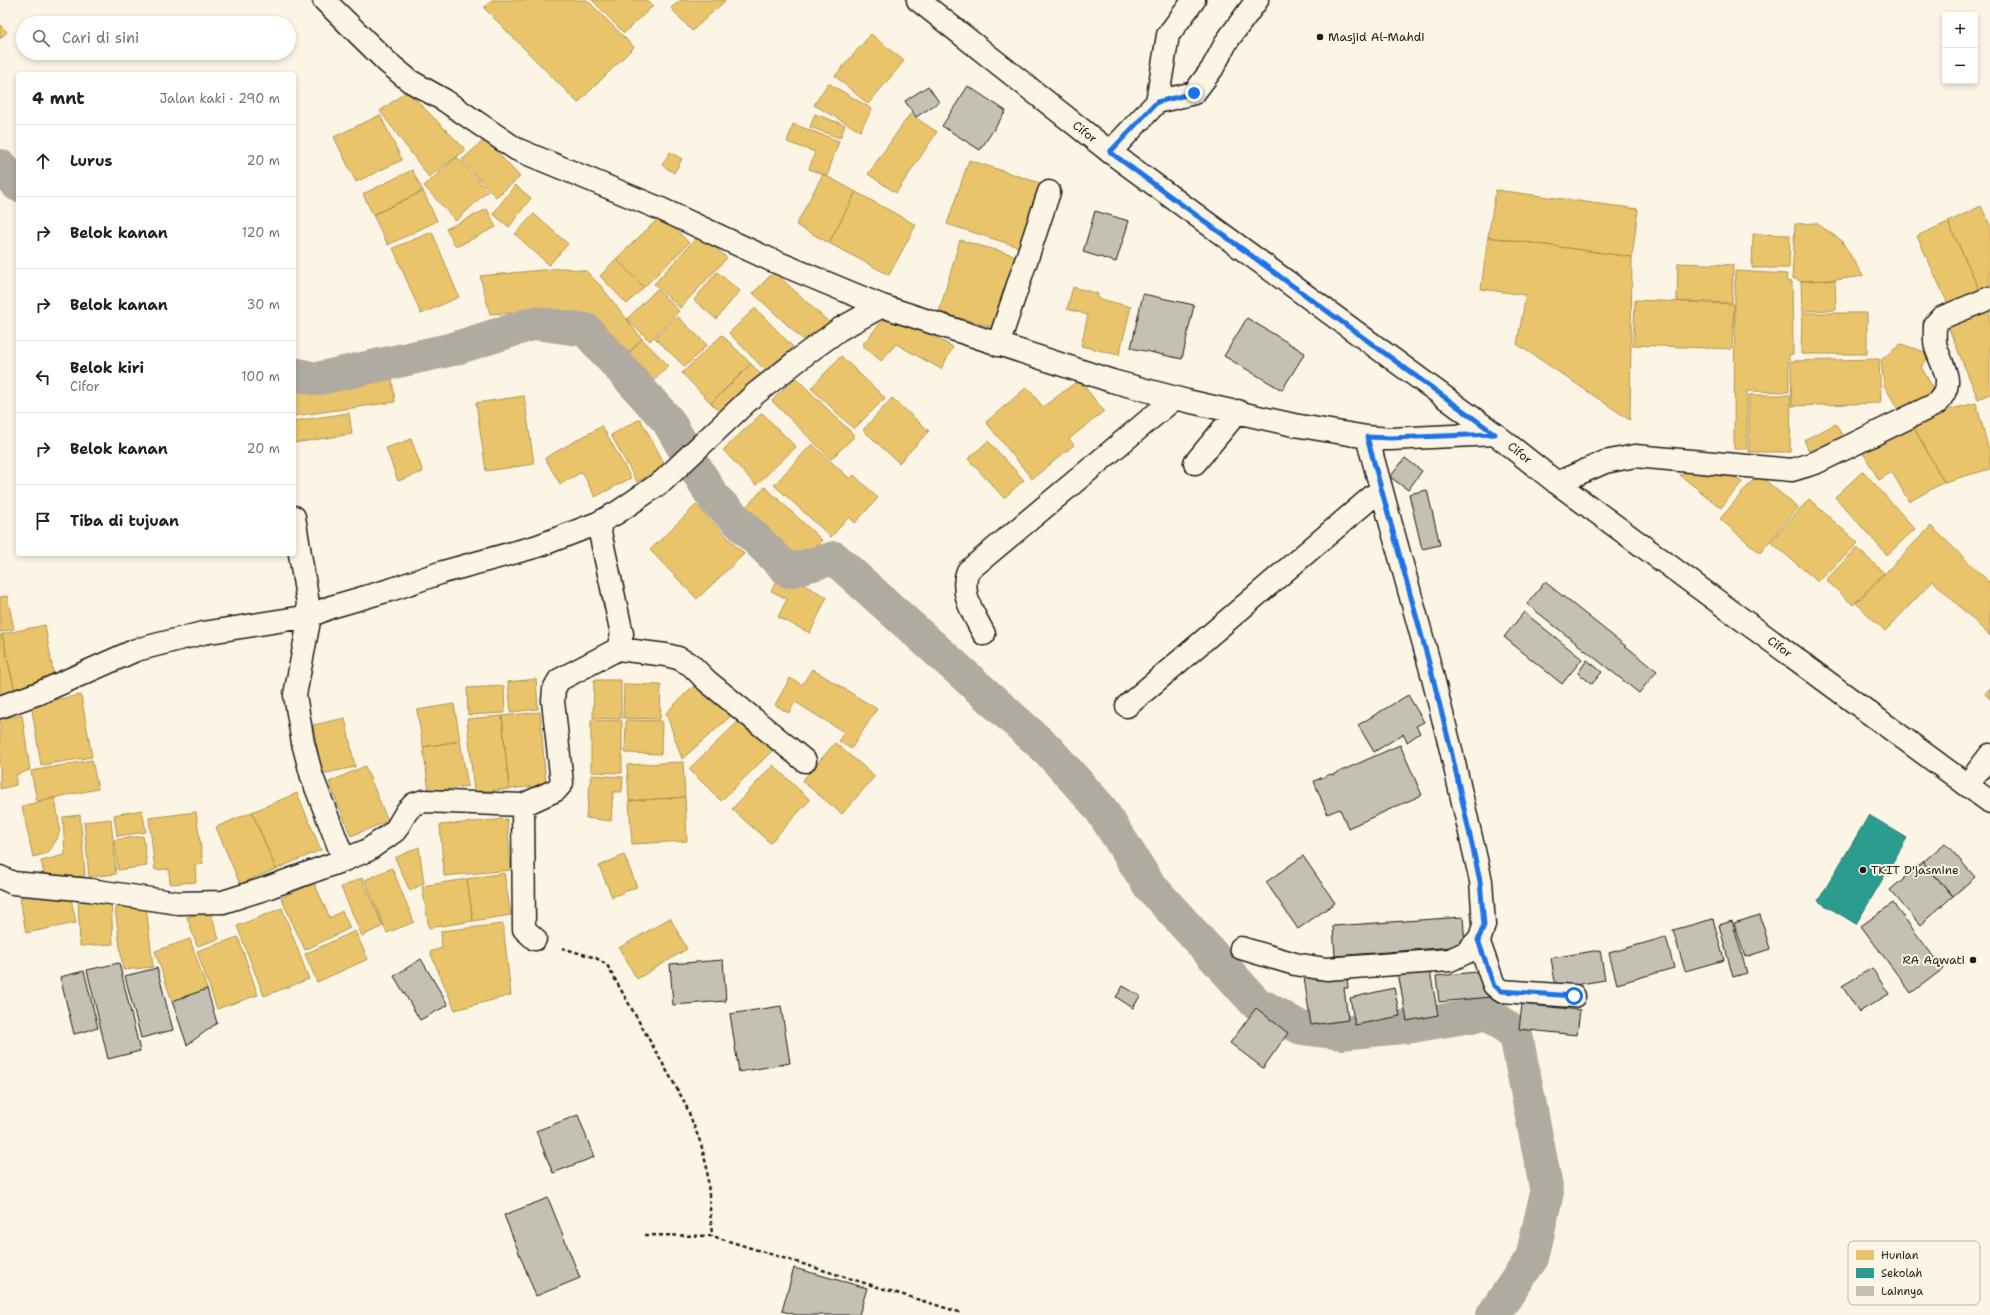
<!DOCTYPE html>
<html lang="id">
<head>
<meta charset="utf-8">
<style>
	:root { --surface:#fff; --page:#f6f6f6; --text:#202124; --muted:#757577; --line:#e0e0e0 }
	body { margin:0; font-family:"Shantell Sans",sans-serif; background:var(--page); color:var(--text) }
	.controls { position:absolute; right:12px; top:12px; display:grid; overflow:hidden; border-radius:4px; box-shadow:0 2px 6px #0003 }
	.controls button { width:36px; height:36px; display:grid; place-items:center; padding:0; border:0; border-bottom:1px solid var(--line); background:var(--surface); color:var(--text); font:20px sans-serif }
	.stop { position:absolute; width:12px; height:12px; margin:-9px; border:3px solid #1a73e8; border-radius:50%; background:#fff }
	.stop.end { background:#1a73e8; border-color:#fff; box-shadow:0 1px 4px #0008 }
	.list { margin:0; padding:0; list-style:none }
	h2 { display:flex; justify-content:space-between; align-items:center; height:52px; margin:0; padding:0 16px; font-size:17px }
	h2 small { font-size:13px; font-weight:400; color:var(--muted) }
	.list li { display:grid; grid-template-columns:26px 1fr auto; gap:12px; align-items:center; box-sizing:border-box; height:72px; padding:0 16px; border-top:1px solid var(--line) }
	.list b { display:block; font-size:15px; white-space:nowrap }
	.list p { margin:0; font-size:13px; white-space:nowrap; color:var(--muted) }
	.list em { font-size:13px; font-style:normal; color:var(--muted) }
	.icon { flex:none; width:22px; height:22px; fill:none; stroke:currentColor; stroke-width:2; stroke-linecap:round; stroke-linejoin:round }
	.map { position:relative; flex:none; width:1990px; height:1315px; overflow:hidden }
	.search { position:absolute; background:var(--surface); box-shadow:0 2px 6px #0003; left:16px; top:16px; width:280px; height:44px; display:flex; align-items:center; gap:10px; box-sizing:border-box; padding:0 14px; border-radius:22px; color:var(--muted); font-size:15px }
	.panel { position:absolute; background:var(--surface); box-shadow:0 2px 6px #0003; left:16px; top:72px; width:280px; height:484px; border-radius:4px }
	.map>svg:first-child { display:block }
	.homes { fill:#e9c46a; stroke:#ac9253 }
	.schools { fill:#2a9d8f; stroke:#26766c }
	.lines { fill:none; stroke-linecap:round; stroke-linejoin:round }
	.canal { stroke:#b0aba1; stroke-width:34 }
	.building { fill:#c4c0b3; stroke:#1c1c1c }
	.minor-casing { stroke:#1c1c1c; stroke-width:25 }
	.tertiary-casing { stroke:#1c1c1c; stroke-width:25 }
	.path { stroke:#1c1c1c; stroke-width:2.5; stroke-dasharray:4 3; stroke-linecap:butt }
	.minor { stroke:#fcf5e5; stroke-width:22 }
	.tertiary { stroke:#fcf5e5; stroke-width:22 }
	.route { stroke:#1a73e8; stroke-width:5 }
	.poi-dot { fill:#1c1c1c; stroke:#fcf5e5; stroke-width:1.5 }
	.labels { text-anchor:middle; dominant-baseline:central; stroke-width:4; stroke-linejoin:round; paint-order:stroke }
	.poi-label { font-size:12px; fill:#1c1c1c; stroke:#fcf5e5; text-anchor:start }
	.street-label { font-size:12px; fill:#1c1c1c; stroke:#fcf5e5 }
	.key { fill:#fcf5e5; stroke:#b9b4a9; stroke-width:1 }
	.key-label { font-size:11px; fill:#1c1c1c }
</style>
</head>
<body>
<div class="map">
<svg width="1990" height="1315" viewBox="0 0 1990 1315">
	<rect width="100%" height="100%" fill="#fcf5e5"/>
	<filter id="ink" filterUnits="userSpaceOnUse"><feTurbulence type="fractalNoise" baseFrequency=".025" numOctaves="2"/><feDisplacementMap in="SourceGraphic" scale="8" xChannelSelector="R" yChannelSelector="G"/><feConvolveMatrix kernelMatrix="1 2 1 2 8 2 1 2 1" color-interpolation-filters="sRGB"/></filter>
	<g filter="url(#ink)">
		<path class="homes" d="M492 0H587L634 47 578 103 484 8Z
			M592 0H647L653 6 624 33Z
			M681 0H726L692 31 671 8Z
			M0 25 7 32 0 39Z
			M871 34 904 61 868 104 835 76Z
			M828 83 872 109 860 131 814 105Z
			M407 91 466 150 429 177 380 111Z
			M815 114 845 125 840 138 810 127Z
			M910 114 937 132 896 193 868 174Z
			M380 115 402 160 356 182 334 137Z
			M793 124 839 141 827 176 809 169 815 152 787 142Z
			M485 139 520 177 496 197 462 160Z
			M670 152 682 159 674 173 662 165Z
			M457 157 488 191 456 221 424 186Z
			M969 160 1043 184 1022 248 947 224Z
			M412 170 423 191 373 215 363 194Z
			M823 174 856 192 829 243 796 225Z
			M515 185 531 198 509 227 493 214Z
			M1496 190 1638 209 1632 257 1488 237Z
			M423 191 437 221 388 245 373 215Z
			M856 192 916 225 889 275 829 243Z
			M1981 206 1990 225V287L1980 291 1948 222Z
			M487 209 496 227 456 247 446 229Z
			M534 214 568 244 549 265 515 234Z
			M662 215 689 243 644 287 616 259Z
			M1948 222 1980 291 1949 306 1917 236Z
			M1816 223 1841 240 1863 276 1835 280 1801 281 1792 278 1795 224Z
			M432 232 459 297 421 314 393 248Z
			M700 234 727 258 680 308 654 284Z
			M1753 234 1790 235 1789 268H1752Z
			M1488 237 1632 257 1630 420 1517 344 1526 295 1481 289Z
			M960 240 1017 256 995 328 939 312Z
			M616 259 644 287 627 304 600 276Z
			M1678 263 1733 265 1732 303 1677 301Z
			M563 268 586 271 601 286 642 339 626 356 593 323 549 311 490 314 480 276Z
			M1735 271 1787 274 1786 281 1792 282 1793 354 1789 355V392L1747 391V449H1734Z
			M717 272 740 291 716 319 694 300Z
			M774 272 833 326 812 348 753 293Z
			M1835 280 1836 310 1802 311 1801 281Z
			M1073 287 1098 294 1097 298 1131 307 1119 355 1081 346 1088 315 1067 309Z
			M657 289 679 311 650 341 627 319Z
			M1635 300 1734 304 1732 349 1633 345Z
			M1987 307 1990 314V394L1978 399 1947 324Z
			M755 308 793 347 767 372 729 333Z
			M890 312 953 347 941 369 896 344 881 361 862 345Z
			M1802 313H1867V354H1801Z
			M677 316 707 345 685 367 655 338Z
			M722 335 751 364 711 403 682 373Z
			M642 339 669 366 645 389 619 362Z
			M1901 344 1931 354 1921 367 1936 393 1900 413 1884 385 1881 360Z
			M841 356 885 398 854 429 811 388Z
			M1879 359 1881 403 1792 406 1791 361Z
			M751 364 764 378 725 416 711 403Z
			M391 371 395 402 294 416V386Z
			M795 377 855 436 831 459 772 401Z
			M1079 380 1104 411 1069 439 1074 445 1032 479 986 422 1027 387 1043 407Z
			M1749 395H1791L1790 452H1749Z
			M524 396 534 464 486 471 476 403Z
			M892 398 929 431 899 463 863 430Z
			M1976 403 1990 454V469L1944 482 1912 424 1926 415Z
			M349 413 352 434 294 443V421Z
			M762 413 796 447 756 485 723 450Z
			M640 419 666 466 637 482 611 435Z
			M1836 424 1846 443 1813 460 1804 440Z
			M1912 424 1944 482 1909 502 1892 472 1879 480 1863 453Z
			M602 426 631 478 595 497 582 472 560 484 545 458Z
			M411 439 423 472 398 481 386 448Z
			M988 441 1024 480 1004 498 968 459Z
			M812 444 850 479 854 475 878 498 855 523 849 517 831 537 774 485Z
			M1703 465 1720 469 1742 482 1721 508 1680 475Z
			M1863 471 1915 529 1887 555 1835 497Z
			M1758 474 1798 508 1760 553 1720 519Z
			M765 487 822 540 799 563 743 510Z
			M1809 499 1858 543 1818 582 1771 542Z
			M696 505 744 554 697 599 650 550Z
			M1931 526 1990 583V636L1933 581 1885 631 1856 603Z
			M1857 548 1884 573 1853 605 1826 580Z
			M779 577 794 585 796 581 827 597 810 633 778 617 787 599 771 591Z
			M7 596 14 629 0 632V597Z
			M45 625 55 683 15 692 2 634Z
			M2 634 15 692 0 695V635Z
			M812 669 877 709 851 749 839 741 844 732 795 702 789 713 775 705 790 678 802 685Z
			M536 679 538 709 511 712 508 682Z
			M594 680H621V719L593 718Z
			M696 683 731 716 682 759 666 713Z
			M624 684 661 685 660 719 623 718Z
			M504 686 505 713 468 715 467 688Z
			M1990 688V699L1985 694Z
			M81 695 92 757 41 765 31 704Z
			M454 704 460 741 423 747 417 710Z
			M540 712 546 785 509 789 502 716Z
			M22 715 30 770 16 775V785L0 789V719Z
			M502 716 509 789 474 792 467 719Z
			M744 716 775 748 721 801 689 769Z
			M345 718 355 767 322 774 313 725Z
			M591 720 622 721V773L591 772Z
			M626 720 662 721 661 754 625 753Z
			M460 741 468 786 429 792 423 747Z
			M835 743 875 776 842 814 802 781Z
			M92 760 98 789 37 801 31 771Z
			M683 762 685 797 629 801 627 765Z
			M773 765 810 800 770 843 732 809Z
			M365 766 388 821 351 836 329 782Z
			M591 775 623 777 622 792H613L611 821 586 818Z
			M297 793 321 850 276 869 252 812Z
			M685 797 687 841 632 844 629 801Z
			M55 798 60 830 57 839 48 853 33 857 22 806Z
			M142 810 146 832 117 836 114 815Z
			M196 812 203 864 195 865 196 882 170 884 169 869 155 870 149 818Z
			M252 812 276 869 240 884 216 827Z
			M80 815 85 876 45 878 41 861 65 855 63 817Z
			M111 819 116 874 89 877 84 822Z
			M507 819 511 870 444 876 440 825Z
			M143 836 147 866 118 870 114 840Z
			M419 847 424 883 410 891 395 858Z
			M624 855 637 887 612 897 599 866Z
			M392 868 414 922 387 933 365 880Z
			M504 873 511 915 473 921 467 879Z
			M362 878 383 926 362 936 341 887Z
			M467 879 473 921 429 928 422 886Z
			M314 883 330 918 342 911 350 928 305 950 281 898Z
			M69 889 76 923 26 933 20 898Z
			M111 896 113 944 80 946 78 898Z
			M146 905 153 967 123 970 115 908Z
			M282 908 309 979 264 996 237 926Z
			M210 910 219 939 197 946 187 917Z
			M670 918 687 949 637 979 619 948Z
			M503 924 511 995 455 1010 430 952 442 948 441 931Z
			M355 931 368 959 317 982 305 954Z
			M238 937 258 995 217 1009 197 951Z
			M190 939 207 989 172 1001 155 951Z"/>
		<path class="schools" d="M1869 815 1907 838 1856 924 1818 901Z"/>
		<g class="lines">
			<path class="canal" d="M0 166 18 185
				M294 374 316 379 453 349 535 323 586 330 668 421 713 497 789 571 834 558 1048 750 1100 808 1149 885 1255 1002 1301 1028 1341 1033 1412 1026 1489 1013 1516 1035 1547 1192 1532 1258 1493 1315"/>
		</g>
		<path class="building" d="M928 86 939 102 916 117 905 101Z
			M968 86 1006 111 980 150 942 126Z
			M1095 211 1129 221 1116 262 1083 252Z
			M1143 294 1194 305 1182 359 1131 348Z
			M1247 318 1305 353 1282 390 1224 356Z
			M1405 458 1422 471 1408 490 1390 477Z
			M1427 490 1440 545 1422 549 1409 494Z
			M1545 582 1657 671 1639 693 1527 604Z
			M1524 612 1582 659 1562 684 1504 637Z
			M1587 660 1602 672 1592 684 1578 673Z
			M1408 695 1424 722 1416 726 1420 733 1407 742 1403 734 1374 752 1358 725Z
			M1400 745 1422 795 1348 828 1340 809 1327 814 1314 781 1331 774 1332 775Z
			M1945 843 1975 877 1953 896 1923 862Z
			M1303 856 1335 903 1298 929 1266 882Z
			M1923 862 1953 896 1920 925 1890 890Z
			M1893 903 1943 969 1911 993 1861 926Z
			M1760 915 1770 949 1745 957 1734 923Z
			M1463 917 1465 946 1335 956 1333 926Z
			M1713 919 1724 960 1685 971 1673 930Z
			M1732 921 1747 973 1733 977 1719 925Z
			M1666 937 1674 968 1617 984 1609 953Z
			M1600 950 1605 980 1556 988 1551 958Z
			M421 959 448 1005 420 1020 394 976Z
			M723 960 726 1001 673 1005 670 964Z
			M119 963 140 1051 108 1059 87 970Z
			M1429 966 1438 1015 1407 1021 1398 973Z
			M157 968 173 1030 141 1038 125 976Z
			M1872 968 1889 994 1859 1012 1842 986Z
			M1346 970 1348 988H1344L1348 1020 1311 1025 1304 977Z
			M84 971 98 1028 74 1034 60 977Z
			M1487 971 1490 997 1439 1002 1436 976Z
			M1123 986 1140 996 1133 1008 1116 997Z
			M1394 988 1400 1016 1355 1025 1350 998Z
			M207 989 217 1023 187 1045 172 1001Z
			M1522 1004 1580 1010 1577 1035 1519 1029Z
			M781 1006 790 1063 739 1072 730 1014Z
			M1256 1008 1288 1033 1263 1068 1230 1043Z
			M578 1115 594 1157 553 1173 536 1131Z
			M548 1198 580 1278 536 1296 504 1215Z
			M794 1268 867 1288 859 1315H797L782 1311Z"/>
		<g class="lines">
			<g class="minor-casing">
				<path id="minor" d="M324 0 387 62 410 81 444 100 516 149 661 209 769 259 882 306 1112 381 1187 401 1294 425 1367 437 1390 439 1495 434
					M1157 102 1168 35 1194 0
					M1110 152 1157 102 1194 93 1212 69 1227 41 1257 0
					M998 345 1049 192
					M1195 463 1238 411
					M1557 483 1605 462 1635 456 1792 470 1815 463 1936 404C1957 382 1943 370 1936 347 1934 340 1935 331 1935 325L1941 318 1990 298
					M294 517 310 616 295 695 303 743 312 777 344 860
					M984 634C974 615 959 593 968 571L1175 398
					M618 649 666 655 678 658 691 665 707 681 805 761
					M1127 706 1381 489
					M0 707 39 693 136 650 203 633 310 616 331 607 393 589 443 572 538 546 598 523 618 512 663 481 755 394 807 353 840 329 882 306
					M1967 785 1990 755
					M523 805 524 929 535 939
					M0 877 13 883 90 890 178 903 223 902 264 889 344 860 368 850 395 831 407 811 414 804 424 801 523 805 556 790 562 783 553 701 554 689 559 680 618 649 622 634 598 523
					M1478 940 1494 985 1501 991 1574 996
					M1241 948 1295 964 1326 969 1450 960 1467 952 1480 938 1484 925 1481 881 1451 750 1431 670 1367 437"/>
			</g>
			<g class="tertiary-casing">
				<path id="tertiary" d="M918 0 1110 152 1495 434 1557 483 1990 802"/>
			</g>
			<path class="path" d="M562 948 596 958 607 965 685 1103 701 1144 707 1168 712 1236
				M645 1235 712 1236 962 1313"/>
			<use href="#minor" class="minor"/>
			<use href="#tertiary" class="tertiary"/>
		</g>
	</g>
	<g class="lines" filter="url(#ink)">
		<path class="route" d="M1194 93 1157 102 1110 152 1495 434 1390 438 1367 437 1431 670 1451 750 1480 881 1484 925 1478 940 1494 986 1501 991 1574 996"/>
	</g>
	<g class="poi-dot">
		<circle cx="1320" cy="37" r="4"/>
		<circle cx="1863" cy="870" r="4"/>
		<circle cx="1973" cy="960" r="4"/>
	</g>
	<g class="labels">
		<g class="poi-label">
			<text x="1328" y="37">Masjid Al-Mahdi</text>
			<text x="1871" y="870">TKIT D'jasmine</text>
			<text x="1965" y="960" text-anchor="end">RA Aqwati</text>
		</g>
		<g class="street-label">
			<text transform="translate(1085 132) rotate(38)">Cifor</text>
			<text transform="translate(1520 453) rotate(38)">Cifor</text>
			<text transform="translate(1780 647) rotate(36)">Cifor</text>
		</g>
	</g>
	<rect x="1848" y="1241" width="132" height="64" rx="6" class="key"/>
	<rect x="1856" y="1250" width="18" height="10" fill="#e9c46a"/>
	<rect x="1856" y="1268" width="18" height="10" fill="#2a9d8f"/>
	<rect x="1856" y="1286" width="18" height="10" fill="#c4c0b3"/>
	<g class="key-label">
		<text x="1881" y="1259">Hunian</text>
		<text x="1881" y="1277">Sekolah</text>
		<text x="1881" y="1295">Lainnya</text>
	</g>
</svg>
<div class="controls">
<button>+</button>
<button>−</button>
</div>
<div class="stop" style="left:1574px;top:996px"></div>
<div class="stop end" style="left:1194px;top:93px"></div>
<div class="search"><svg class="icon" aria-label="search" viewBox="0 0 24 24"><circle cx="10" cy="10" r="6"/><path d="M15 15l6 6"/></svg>Cari di sini</div>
<section class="panel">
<h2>4 mnt<small>Jalan kaki · 290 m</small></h2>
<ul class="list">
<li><svg class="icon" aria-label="ahead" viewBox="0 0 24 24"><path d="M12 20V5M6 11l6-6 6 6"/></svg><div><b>Lurus</b></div><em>20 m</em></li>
<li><svg class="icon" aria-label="right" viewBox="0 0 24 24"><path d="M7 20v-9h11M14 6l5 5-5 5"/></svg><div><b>Belok kanan</b></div><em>120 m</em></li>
<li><svg class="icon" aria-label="right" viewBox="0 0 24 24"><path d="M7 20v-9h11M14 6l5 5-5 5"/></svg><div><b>Belok kanan</b></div><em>30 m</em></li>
<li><svg class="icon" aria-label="left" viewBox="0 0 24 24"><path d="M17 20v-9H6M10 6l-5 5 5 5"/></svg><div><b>Belok kiri</b><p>Cifor</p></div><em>100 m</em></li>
<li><svg class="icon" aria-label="right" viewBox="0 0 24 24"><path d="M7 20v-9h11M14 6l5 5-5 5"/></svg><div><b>Belok kanan</b></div><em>20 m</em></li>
<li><svg class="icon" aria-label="arrive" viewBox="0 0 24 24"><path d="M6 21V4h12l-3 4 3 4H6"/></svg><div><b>Tiba di tujuan</b></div></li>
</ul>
</section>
</div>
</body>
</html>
